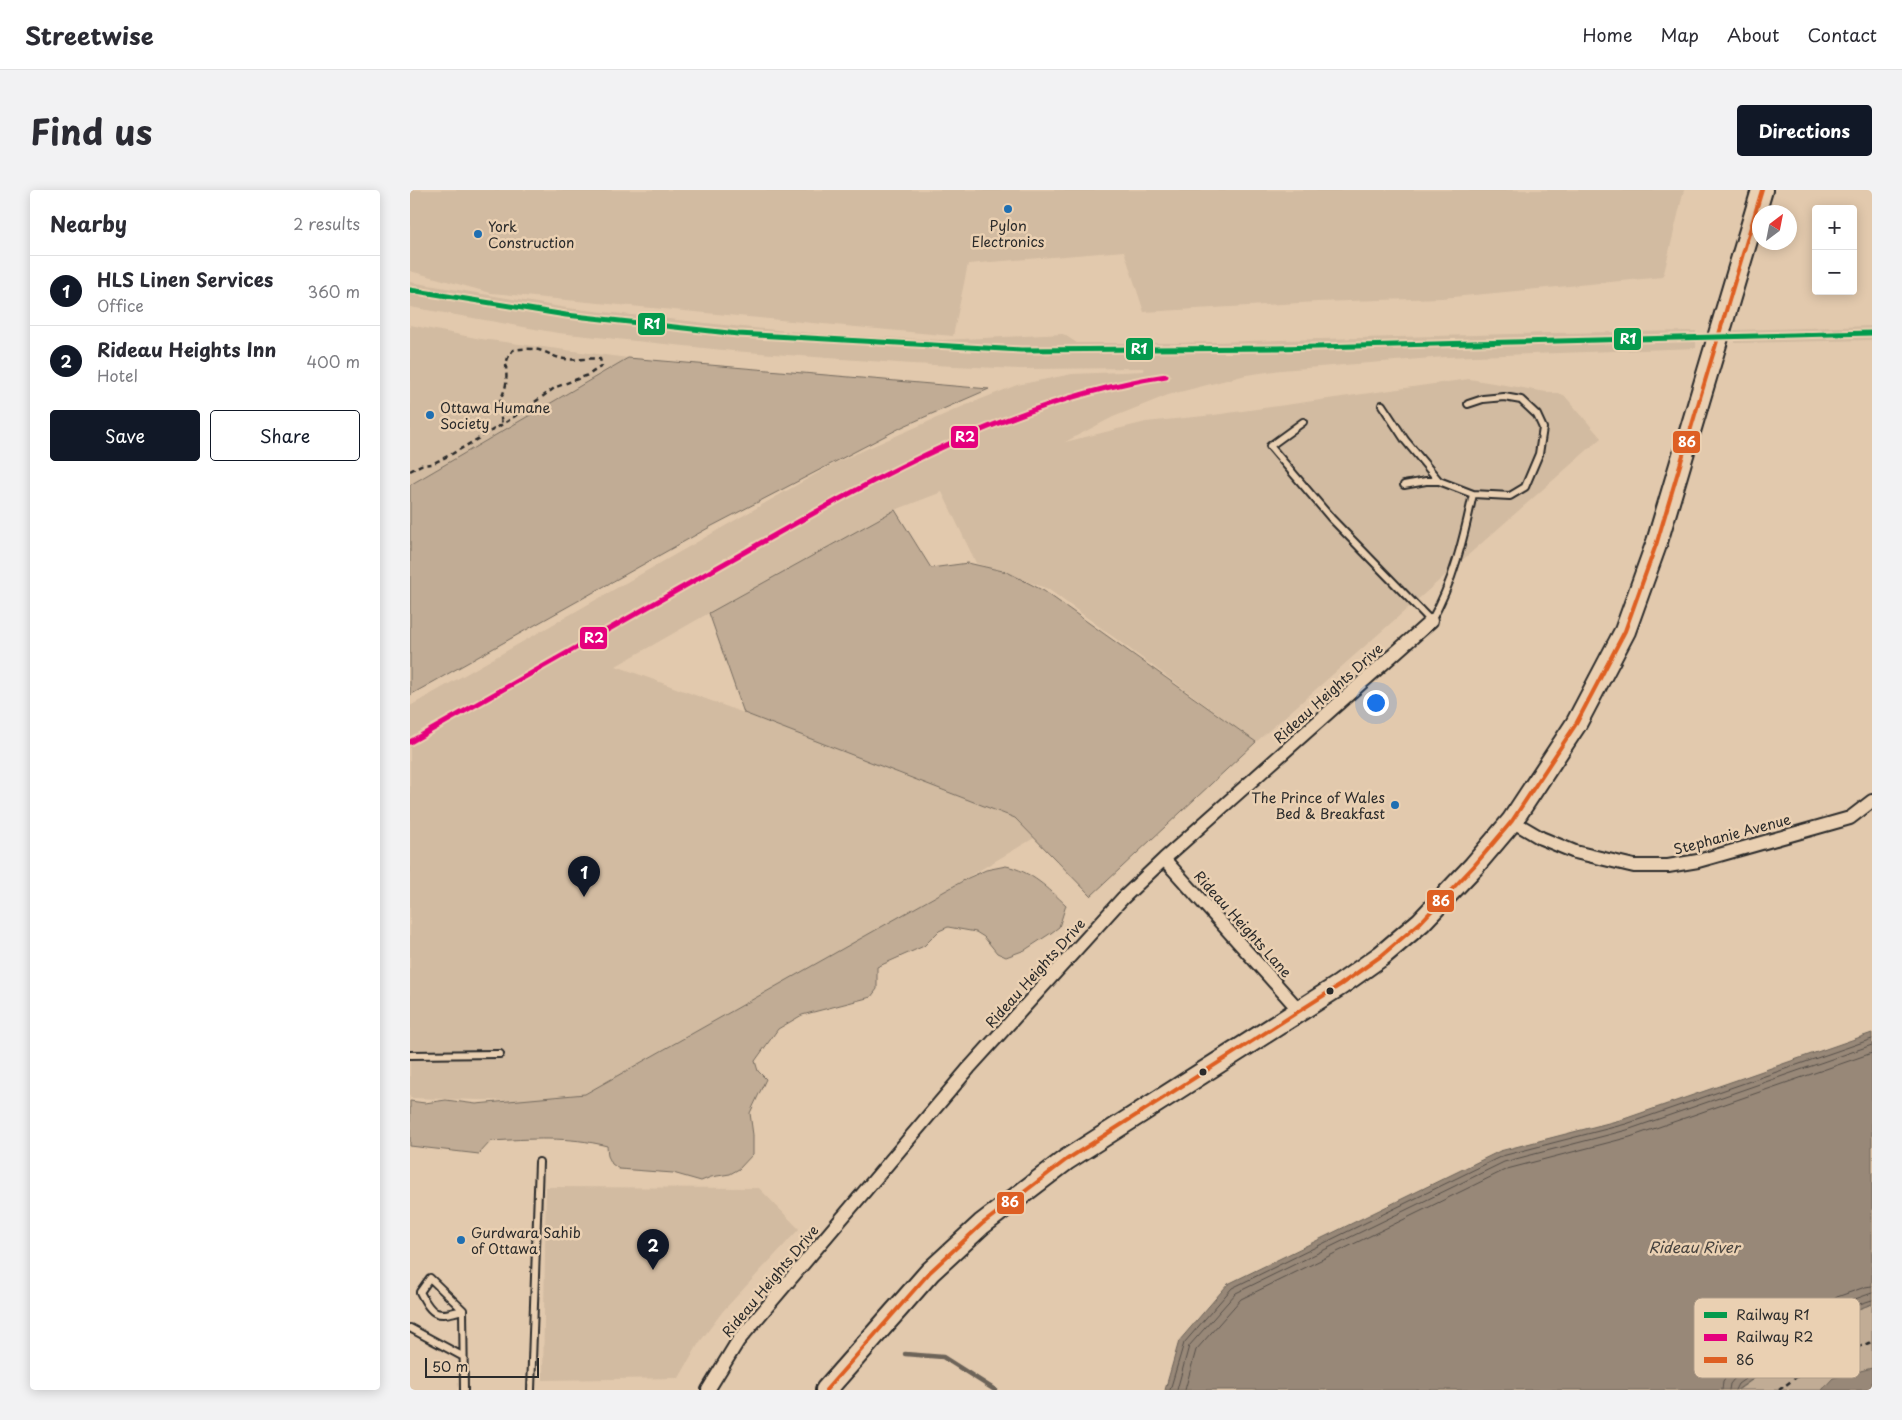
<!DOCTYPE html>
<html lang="en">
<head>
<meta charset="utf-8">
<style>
	:root { --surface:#fff; --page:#f2f2f3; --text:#2b2b33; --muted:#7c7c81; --line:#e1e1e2; --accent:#111827 }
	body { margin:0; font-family:"Playpen Sans",sans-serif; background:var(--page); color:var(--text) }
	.controls { position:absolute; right:15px; top:15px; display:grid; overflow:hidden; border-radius:5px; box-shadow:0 2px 12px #0003 }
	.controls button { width:45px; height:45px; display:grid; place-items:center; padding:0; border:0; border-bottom:1px solid var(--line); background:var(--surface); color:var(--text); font:25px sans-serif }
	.compass { position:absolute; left:1342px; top:15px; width:45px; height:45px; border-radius:50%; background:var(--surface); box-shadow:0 2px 12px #0003; rotate:32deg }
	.scale { position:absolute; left:15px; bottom:12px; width:114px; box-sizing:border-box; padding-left:5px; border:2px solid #2b2b2b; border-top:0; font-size:14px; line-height:18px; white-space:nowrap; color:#2b2b2b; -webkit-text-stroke:4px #ead0b2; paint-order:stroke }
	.you { position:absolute; left:965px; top:512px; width:18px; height:18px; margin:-12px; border:4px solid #fff; border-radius:50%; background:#1a73e8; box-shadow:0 0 0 8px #1a73e833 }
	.badge { display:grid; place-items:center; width:32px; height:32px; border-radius:50%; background:var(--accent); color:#fff; font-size:16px; font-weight:700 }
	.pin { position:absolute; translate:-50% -41px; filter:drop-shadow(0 1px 2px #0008) }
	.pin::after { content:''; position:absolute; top:26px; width:18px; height:15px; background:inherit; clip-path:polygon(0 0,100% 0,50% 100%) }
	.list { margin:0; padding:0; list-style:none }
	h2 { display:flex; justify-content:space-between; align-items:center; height:65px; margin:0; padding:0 20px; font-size:21px }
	h2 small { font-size:16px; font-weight:400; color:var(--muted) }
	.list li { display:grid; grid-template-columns:32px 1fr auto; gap:15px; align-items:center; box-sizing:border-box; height:70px; padding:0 20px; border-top:1px solid var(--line) }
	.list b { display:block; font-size:19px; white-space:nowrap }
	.list p { margin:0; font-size:16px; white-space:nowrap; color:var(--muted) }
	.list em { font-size:16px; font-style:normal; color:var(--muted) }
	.actions { display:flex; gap:10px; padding:15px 20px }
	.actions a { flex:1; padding:11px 0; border:1px solid var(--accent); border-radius:5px; text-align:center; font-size:18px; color:var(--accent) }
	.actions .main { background:var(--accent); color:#fff }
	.map { position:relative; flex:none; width:1462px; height:1200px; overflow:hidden; border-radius:5px }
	header { display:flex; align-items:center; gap:30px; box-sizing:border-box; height:70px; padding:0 25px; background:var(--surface); border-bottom:1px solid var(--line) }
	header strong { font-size:24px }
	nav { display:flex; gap:28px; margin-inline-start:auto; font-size:18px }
	.intro { display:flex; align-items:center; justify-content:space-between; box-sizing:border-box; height:120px; padding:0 30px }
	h1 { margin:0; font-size:35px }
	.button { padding:12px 22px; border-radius:5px; background:var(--accent); color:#fff; font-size:18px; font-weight:700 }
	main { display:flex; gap:30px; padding:0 30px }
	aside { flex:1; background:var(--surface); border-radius:5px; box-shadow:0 2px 12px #0003 }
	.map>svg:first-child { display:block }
	.built { fill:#d2bba1 }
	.green { fill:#c1ac95; stroke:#766c60 }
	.water { fill:#988878; stroke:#6c6359 }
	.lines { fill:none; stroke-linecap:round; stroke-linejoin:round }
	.shore { stroke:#57504a; stroke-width:1 }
	.stream { stroke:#6c6359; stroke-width:4.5 }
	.service-casing { stroke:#2b2b2b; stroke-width:10 }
	.minor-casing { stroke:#2b2b2b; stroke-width:16 }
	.primary-casing { stroke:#2b2b2b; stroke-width:24 }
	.path { stroke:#2b2b2b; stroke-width:2.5; stroke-dasharray:5 4; stroke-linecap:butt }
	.service { stroke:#ead0b2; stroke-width:6 }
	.minor { stroke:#ead0b2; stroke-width:12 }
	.primary { stroke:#ead0b2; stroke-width:20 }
	.rail-casing { stroke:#2b2b2b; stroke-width:5.5 }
	.rail { stroke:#ead0b2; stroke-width:4; stroke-dasharray:11; stroke-linecap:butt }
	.bus-1-casing { stroke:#ead0b2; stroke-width:8 }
	.bus-1 { stroke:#de5f23; stroke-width:4 }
	.rail-1-casing { stroke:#ead0b2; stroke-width:9 }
	.rail-2-casing { stroke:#ead0b2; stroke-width:9 }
	.rail-1 { stroke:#049a4d; stroke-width:5 }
	.rail-2 { stroke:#e5007d; stroke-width:5 }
	.poi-dot { fill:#1f6fb2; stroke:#ead0b2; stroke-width:2 }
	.bus-dot { fill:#2b2b2b; stroke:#ead0b2; stroke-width:2 }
	.labels { text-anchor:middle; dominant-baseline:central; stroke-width:5; stroke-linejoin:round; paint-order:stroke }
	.poi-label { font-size:14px; fill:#2b2b2b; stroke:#ead0b2; text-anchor:start }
	.street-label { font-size:14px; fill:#2b2b2b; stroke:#ead0b2 }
	.water-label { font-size:15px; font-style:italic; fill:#46423e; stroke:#ead0b2 }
	.key { fill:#ead0b2; stroke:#b19e8a; stroke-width:1 }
	.key-label { font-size:14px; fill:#2b2b2b }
	.line-badge { stroke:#ead0b2; stroke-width:2 }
	.badge-label { font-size:14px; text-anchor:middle; font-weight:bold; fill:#fff }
</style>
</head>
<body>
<header>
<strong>Streetwise</strong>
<nav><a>Home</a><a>Map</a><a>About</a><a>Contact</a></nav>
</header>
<div class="intro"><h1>Find us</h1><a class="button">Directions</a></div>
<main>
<aside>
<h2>Nearby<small>2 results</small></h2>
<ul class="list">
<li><span class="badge">1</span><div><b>HLS Linen Services</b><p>Office</p></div><em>360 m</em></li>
<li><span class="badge">2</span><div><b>Rideau Heights Inn</b><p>Hotel</p></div><em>400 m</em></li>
</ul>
<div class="actions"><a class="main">Save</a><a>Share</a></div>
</aside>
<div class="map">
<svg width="1462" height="1200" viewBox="0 0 1462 1200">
	<rect width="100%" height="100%" fill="#e2c9ad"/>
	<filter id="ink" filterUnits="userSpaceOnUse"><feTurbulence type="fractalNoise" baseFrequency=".02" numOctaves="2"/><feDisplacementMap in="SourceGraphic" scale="10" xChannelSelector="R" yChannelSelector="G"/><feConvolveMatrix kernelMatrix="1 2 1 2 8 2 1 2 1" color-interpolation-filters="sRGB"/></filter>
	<g filter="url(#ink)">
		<path class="built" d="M0 0H1274L1253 87 1032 108 908 112 734 122 714 61 558 74 543 146 81 103 0 81Z
			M0 92 157 118 342 138 424 145 533 150 653 144 667 153H764L1142 143 1286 141V158L1035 167 871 180 836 185 758 205 703 227 655 252 736 232 804 225 1059 189 1154 205 1191 248 846 552 638 399 566 373 532 302 485 320 299 423 206 476 334 523 605 628 624 648 176 913 0 908V516L427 272 556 215 607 195 662 184 734 181 733 178 609 179 502 174 323 161 148 143 0 117Z
			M0 135 71 149 218 168 0 295Z
			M1462 136V150L1325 153 1324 140Z
			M136 997 349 998 389 1039 313 1121 289 1153 269 1188 133 1190Z"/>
		<path class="green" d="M218 168 579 199 494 236 300 337 0 505V295Z
			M485 320 521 378 558 373 597 382 634 401 846 552 681 706 605 628 334 523 299 423Z
			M596 676C621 681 639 699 656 715L649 737 641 743 615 760 596 767 587 763 574 747 566 742 538 737 529 741 514 756 467 777V799L461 807 392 825 368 839 345 871 348 881 356 889 340 923 343 945V964L329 979 320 984 301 987 291 991 263 983 209 979 202 974 198 966 197 956C160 946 118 949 81 951L69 964 0 956V911L15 913 36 910 66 914 175 904 558 688 576 680Z
			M1462 1114V1200H1328L1437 1123Z"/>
		<path class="water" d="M1462 843V1114L1437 1123 1327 1200H755L769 1151 818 1094 1090 961 1214 929Z
			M1462 1178V1200H1412L1423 1188Z"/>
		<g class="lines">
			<path class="shore" d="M760 1200 774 1153 822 1098 1092 966 1216 934 1462 849
				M767 1200 779 1156 826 1103 1094 972 1217 940 1462 855
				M775 1200 786 1160 831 1109 1097 979 1220 947 1462 863
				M1312 1200 1313 1191 1319 1183 1427 1107 1455 1097 1462 1096
				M1319 1200 1320 1194 1324 1189 1431 1114 1462 1103
				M1325 1200 1328 1194 1434 1119 1462 1110"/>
			<path class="stream" d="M495 1164 533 1167 585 1200"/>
			<g class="service-casing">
				<path id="service" d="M1058 214 1073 209 1094 207 1111 210 1127 225 1133 238 1129 264 1115 297 1100 306 1063 304
					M893 232 860 256 921 328 1021 431C1043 393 1054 347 1063 304L1029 291 995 250 972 215
					M994 295 1016 291H1029
					M0 865 90 864
					M53 1120 20 1088 10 1102C23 1127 27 1127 53 1120L54 1200
					M0 1138 52 1166
					M121 1200 129 972"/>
			</g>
			<g class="minor-casing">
				<path id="minor" d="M1102 631 1131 648 1165 662 1224 676H1258L1288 671 1440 628 1462 611
					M754 669 889 820
					M298 1200 328 1151 559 878 712 709 754 669 1021 431"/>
			</g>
			<g class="primary-casing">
				<path id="primary" d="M416 1200 520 1082 572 1034 656 970 930 795 971 766 1011 732 1064 676 1102 631 1166 534 1215 441 1247 352 1352 0"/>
			</g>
			<path class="path" d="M0 281 11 275 22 274 42 264 98 231 146 197 178 185 192 176 190 169C177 167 163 172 150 168 145 167 140 164 135 162 125 158 114 158 103 160 92 174 98 179 96 194 95 201 91 207 90 213 89 220 91 227 92 234
				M1369 1200 1408 1171 1462 1152"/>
			<use href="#service" class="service"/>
			<use href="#minor" class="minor"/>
			<use href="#primary" class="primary"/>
			<g class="rail-casing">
				<path id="rail" d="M0 100 156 125 328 144 531 156 611 160H691L1034 154"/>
			</g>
			<use href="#rail" class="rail"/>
			<g class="bus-1-casing">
				<path id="bus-1" d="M416 1200 520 1082 572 1034 656 970 930 795 971 766 1011 732 1064 676 1102 631 1166 534 1215 441 1247 352 1352 0"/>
			</g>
			<use href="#bus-1" class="bus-1"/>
			<g class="rail-1-casing">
				<path id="rail-1" d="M0 100 156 125 328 144 611 160 868 158 1462 143"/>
			</g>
			<g class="rail-2-casing">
				<path id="rail-2" d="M0 552C106 492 212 432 317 372 455 294 597 210 756 186"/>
			</g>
			<use href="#rail-1" class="rail-1"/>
			<use href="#rail-2" class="rail-2"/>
		</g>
	</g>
	<g class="poi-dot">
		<circle cx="598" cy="19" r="5"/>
		<circle cx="68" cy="44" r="5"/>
		<circle cx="20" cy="225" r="5"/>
		<circle cx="985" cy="615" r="5"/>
		<circle cx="51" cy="1050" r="5"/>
	</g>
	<g class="bus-dot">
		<circle cx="920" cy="801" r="4.5"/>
		<circle cx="793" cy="882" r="4.5"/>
	</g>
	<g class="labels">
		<g class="poi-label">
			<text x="598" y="35" text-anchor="middle">Pylon<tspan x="598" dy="16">Electronics</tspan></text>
			<text x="78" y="36">York<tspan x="78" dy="16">Construction</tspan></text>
			<text x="30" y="217">Ottawa Humane<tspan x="30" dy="16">Society</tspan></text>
			<text x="975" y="607" text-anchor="end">The Prince of Wales<tspan x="975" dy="16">Bed &amp; Breakfast</tspan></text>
			<text x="61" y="1042">Gurdwara Sahib<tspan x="61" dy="16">of Ottawa</tspan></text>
		</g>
		<g class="street-label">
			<text transform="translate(918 503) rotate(-42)">Rideau Heights Drive</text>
			<text transform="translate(1322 644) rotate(-15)">Stephanie Avenue</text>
			<text transform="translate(833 734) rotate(48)">Rideau Heights Lane</text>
			<text transform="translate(625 783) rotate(-48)">Rideau Heights Drive</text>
			<text transform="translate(360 1091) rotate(-50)">Rideau Heights Drive</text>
		</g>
		<g class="water-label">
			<text x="1284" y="1056">Rideau River</text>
		</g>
	</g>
	<rect x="1284" y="1108" width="166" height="80" rx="8" class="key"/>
	<rect x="1294" y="1122" width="23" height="6" fill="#049a4d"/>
	<rect x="1294" y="1144" width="23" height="7" fill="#e5007d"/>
	<rect x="1294" y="1167" width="23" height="6" fill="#de5f23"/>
	<g class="key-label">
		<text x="1326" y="1130">Railway R1</text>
		<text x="1326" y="1152">Railway R2</text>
		<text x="1326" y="1175">86</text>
	</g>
	<g class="line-badge">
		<rect x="227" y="122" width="29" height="24" rx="5" fill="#049a4d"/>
		<rect x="1203" y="137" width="29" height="24" rx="5" fill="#049a4d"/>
		<rect x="715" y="147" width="29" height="24" rx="5" fill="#049a4d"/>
		<rect x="540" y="235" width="29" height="24" rx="5" fill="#e5007d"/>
		<rect x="1262" y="240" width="29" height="24" rx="5" fill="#de5f23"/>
		<rect x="169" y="436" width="29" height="24" rx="5" fill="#e5007d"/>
		<rect x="1016" y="699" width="29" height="24" rx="5" fill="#de5f23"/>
		<rect x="586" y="1001" width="29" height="24" rx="5" fill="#de5f23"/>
	</g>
	<g class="badge-label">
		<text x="242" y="139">R1</text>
		<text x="1218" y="154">R1</text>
		<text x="729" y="164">R1</text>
		<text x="555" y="252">R2</text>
		<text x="1277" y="257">86</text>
		<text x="184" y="453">R2</text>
		<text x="1031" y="716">86</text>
		<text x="600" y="1017">86</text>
	</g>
</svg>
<div class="controls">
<button>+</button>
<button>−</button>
</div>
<svg class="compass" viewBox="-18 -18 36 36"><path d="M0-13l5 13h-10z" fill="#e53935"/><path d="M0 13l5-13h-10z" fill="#7c7c81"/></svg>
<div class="scale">50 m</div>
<div class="you"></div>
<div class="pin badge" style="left:174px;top:707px">1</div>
<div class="pin badge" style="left:243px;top:1080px">2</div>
</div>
</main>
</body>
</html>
